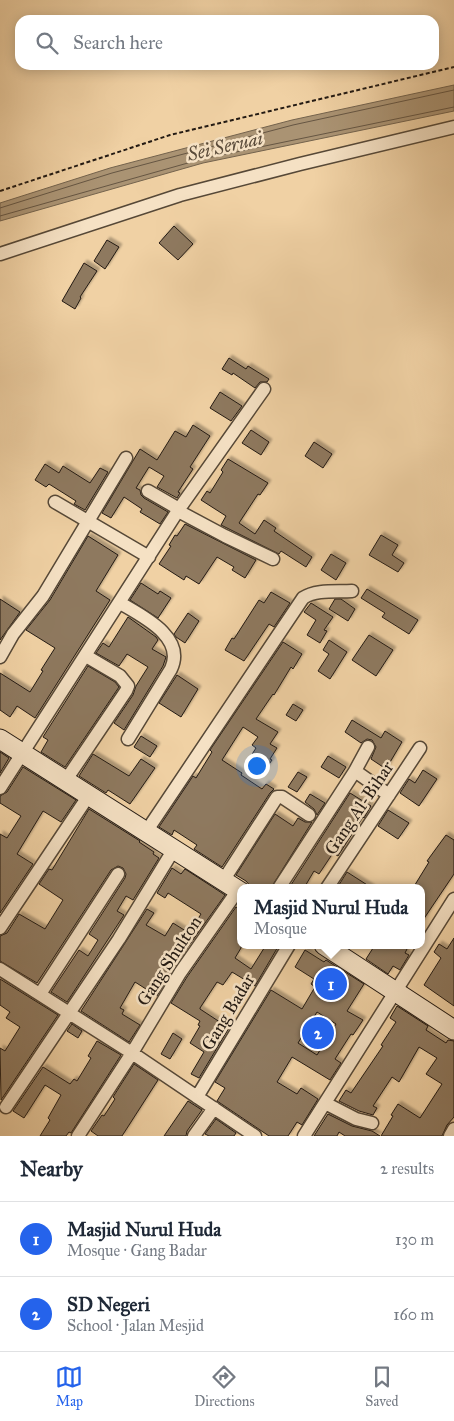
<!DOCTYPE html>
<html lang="en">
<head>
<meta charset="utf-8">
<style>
	:root { --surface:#fff; --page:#f6f6f7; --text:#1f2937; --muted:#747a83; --line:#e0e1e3; --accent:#2563eb }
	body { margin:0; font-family:"IM FELL Great Primer",serif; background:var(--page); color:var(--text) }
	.you { position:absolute; left:256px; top:765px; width:18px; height:18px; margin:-12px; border:4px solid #fff; border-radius:50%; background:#1a73e8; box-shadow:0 0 0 8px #1a73e833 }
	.badge { display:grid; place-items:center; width:32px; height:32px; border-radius:50%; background:var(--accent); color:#fff; font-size:16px; font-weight:700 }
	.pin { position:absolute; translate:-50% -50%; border:2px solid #fff; box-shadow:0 1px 5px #0006 }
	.popup { position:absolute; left:237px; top:884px; width:188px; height:65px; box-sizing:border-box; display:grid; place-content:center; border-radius:10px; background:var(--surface); filter:drop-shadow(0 1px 4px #0005); font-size:16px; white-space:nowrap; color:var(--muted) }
	.popup b { font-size:19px; color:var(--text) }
	.popup::after { content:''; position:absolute; left:50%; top:100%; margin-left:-10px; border:10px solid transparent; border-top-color:var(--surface) }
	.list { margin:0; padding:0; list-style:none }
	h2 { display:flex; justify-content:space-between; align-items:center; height:65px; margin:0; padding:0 20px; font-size:21px }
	h2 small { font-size:16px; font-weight:400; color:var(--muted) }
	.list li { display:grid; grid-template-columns:32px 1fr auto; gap:15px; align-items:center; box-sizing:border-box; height:75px; padding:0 20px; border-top:1px solid var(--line) }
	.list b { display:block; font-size:19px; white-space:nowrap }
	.list p { margin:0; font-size:16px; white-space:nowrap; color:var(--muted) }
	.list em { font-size:16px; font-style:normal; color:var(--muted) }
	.icon { flex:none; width:28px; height:28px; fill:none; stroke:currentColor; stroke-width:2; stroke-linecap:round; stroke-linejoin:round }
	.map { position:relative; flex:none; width:454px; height:1136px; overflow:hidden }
	.search { position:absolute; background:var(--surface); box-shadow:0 2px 12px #0003; left:15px; right:15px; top:15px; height:55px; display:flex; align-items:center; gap:12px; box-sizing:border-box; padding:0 18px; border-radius:15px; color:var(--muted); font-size:19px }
	.sheet { height:215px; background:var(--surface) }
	nav { display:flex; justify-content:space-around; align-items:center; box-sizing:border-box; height:70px; border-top:1px solid var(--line); background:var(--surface); font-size:14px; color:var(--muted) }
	nav a { display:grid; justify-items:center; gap:2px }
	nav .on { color:var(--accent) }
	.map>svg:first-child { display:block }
	.water { fill:#aa9373; stroke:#74634d }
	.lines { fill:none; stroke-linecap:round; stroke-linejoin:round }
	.shore { stroke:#665643; stroke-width:1 }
	.building { fill:#8e795e; stroke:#231a13; fill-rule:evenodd; filter:url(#shadow) }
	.street-casing { stroke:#564837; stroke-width:15 }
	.secondary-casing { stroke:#231a13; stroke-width:21 }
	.path { stroke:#231a13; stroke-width:2; stroke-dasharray:4 2.5; stroke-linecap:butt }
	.street { stroke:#f5e1c4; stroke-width:12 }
	.secondary { stroke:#f5e1c4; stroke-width:19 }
	.labels { text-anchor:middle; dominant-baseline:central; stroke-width:5; stroke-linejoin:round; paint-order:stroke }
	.street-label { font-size:18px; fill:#231a13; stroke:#f5e1c4 }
	.water-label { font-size:19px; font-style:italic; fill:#594a39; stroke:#f5e1c4 }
</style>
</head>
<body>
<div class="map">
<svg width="454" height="1136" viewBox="0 0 454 1136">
	<defs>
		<filter id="shadow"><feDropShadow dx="3" dy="-3" stdDeviation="1" flood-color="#0004"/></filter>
	</defs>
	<rect width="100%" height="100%" fill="#f0d1a4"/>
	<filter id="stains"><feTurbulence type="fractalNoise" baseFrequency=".004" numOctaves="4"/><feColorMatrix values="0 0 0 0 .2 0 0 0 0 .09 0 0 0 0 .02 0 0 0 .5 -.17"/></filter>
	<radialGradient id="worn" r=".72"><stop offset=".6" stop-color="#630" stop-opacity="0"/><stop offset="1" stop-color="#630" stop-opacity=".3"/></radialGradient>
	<path class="water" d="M454 85V111L203 163 0 221V203L110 168 292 120Z"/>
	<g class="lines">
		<path class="shore" d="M0 208 112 173 293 125 454 90
			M0 216 202 159 454 107"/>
	</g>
	<path class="building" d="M174 226 193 244 178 260 159 243Z
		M107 240 119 247 105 269 94 261Z
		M84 263 97 271 80 297 81 298 75 309 62 301Z
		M229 358 246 369 248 366 269 379 267 382H260L255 388 233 373 232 375 222 369Z
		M220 392 242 406 231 421 210 408Z
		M193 425 210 436 190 467 193 469 178 492 180 493 177 498 157 487 164 476 149 467 136 488 140 490 141 495 144 498 168 512 160 524 140 512 142 509 124 497 111 518 102 513 140 449 157 460 175 431 186 437Z
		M251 430 269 442 261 455 242 443Z
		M314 442 332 454 323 468 305 456Z
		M228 459 268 483 260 495 258 494 239 523 255 534 264 520 276 528 274 531 312 557 306 567 281 551 279 554 221 525 226 516 201 500 207 491 210 493 223 472 221 470Z
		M45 464 59 473 63 466 90 483 100 468 108 472 85 510 74 504 76 501 49 484 46 487 35 480Z
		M185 524 256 560 245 578 232 570 234 567 217 557 199 584 186 576 184 580 159 564 171 546 169 545 175 535 177 536Z
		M381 535 398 545 392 555 404 563 398 572 369 555Z
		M88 536 118 555 96 591 110 600 35 718 17 706 10 717 0 710V673L30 692 43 671 41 670 55 648 26 630 50 600Z
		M331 554 346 563 336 580 321 570Z
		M141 583 158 594 160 591 171 598 158 618 130 600Z
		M367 589 418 620 409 634 382 617 385 613 361 598Z
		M271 592 290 603 274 627 269 624 244 661 225 650 232 638 234 639 259 600 264 603Z
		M0 599 20 612 0 640Z
		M335 599H341L355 609 348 621 329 609Z
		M311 603 333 617 324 630 327 631 320 643 307 635 316 620 304 612Z
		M188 613 199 621 185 643 176 637 174 634Z
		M128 617 156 637 158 640 152 649 166 657 163 666 124 730 114 723 133 695 136 686 148 667 127 654 119 666 96 653 103 643 109 647Z
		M369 635 393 650 376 676 352 660Z
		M329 640 347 652 330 679 318 671 329 654 323 650Z
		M283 642 302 654 293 669 291 667 274 695 273 694 256 719 278 732 270 744 277 748 270 759 272 760 265 770 249 759 256 748 252 745 258 737 243 727 222 760 242 773 241 775 262 789 266 784 274 789 270 793 222 867 194 849 197 845 174 830 172 835 159 827 193 776 196 778 212 752 210 750Z
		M88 666 115 682 119 687 65 767 41 752 48 740 43 737Z
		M177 675 198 689 181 717 159 703Z
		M293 704 303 710 296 721 286 715Z
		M352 720 381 738 385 731 402 742 386 769 371 759 376 747 372 740 367 739 361 743 345 732Z
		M141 736 157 746 150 757 134 747Z
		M0 752 9 758 0 773Z
		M93 754 129 776 141 759 155 768 130 804 108 790 106 793 79 776Z
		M328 756 346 767 339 778 321 767Z
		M23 767 76 800 61 822 43 811 17 854 33 864 0 913V834L7 838 21 816 0 803V796L7 792Z
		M423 770 437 779 419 806 400 793 409 779 415 783Z
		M298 772 307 777 297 792 288 787Z
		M350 793 371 806 364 818 363 817 338 856 333 853 319 874 314 871 304 888H289Z
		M310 794 325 803 317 815 314 809 305 802Z
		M89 809 140 841 139 842 154 852 153 854 159 858 133 900 126 896 117 911 124 915 67 1002 51 992 79 950 88 956 98 940 89 934 125 878 126 874 123 868 118 866 111 870 37 983 0 961V936L7 933 19 914 45 929 63 900 39 884 49 869 52 870Z
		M388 810 409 823 398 839 378 826Z
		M275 814 293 826 298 818 305 822H312L271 888H252L246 881 236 875Z
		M446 835 454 840V874L421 923V888H413L429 862 427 861Z
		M172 868 181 874 185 869 225 895 173 968 157 996 135 982 120 1008 124 1010 122 1014 140 1025 129 1042 81 1011 147 909 154 913 146 925 165 936 173 923 189 933 201 914 168 893 165 898 157 893Z
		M347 872 372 888H337Z
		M236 907 241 910V948L235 958 251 969 266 945H279L255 986 232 972 223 985 217 982 200 1008V1009L229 1028 199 1078 191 1074 204 1052 190 1043 200 1026 198 1025 200 1021 171 1003 187 977Z
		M454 938V1006L424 985 441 958 434 952 439 944 447 949Z
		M375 945H409L405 953 409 955 400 970 393 966 388 974 366 959Z
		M305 950 324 962 326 960 364 984 347 1011 363 1020 353 1035 351 1034 335 1059 341 1063 330 1080 292 1057 277 1082 297 1094 301 1088 318 1099 302 1125 297 1122 288 1136H269L217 1101 225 1088 215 1082 271 990 302 1009 315 987 311 984 314 979 295 967ZM317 1012 336 1024 317 1055 298 1043Z
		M0 979 58 1015 1 1100 0 1048 5 1051 20 1027 6 1018 10 1012 0 1005Z
		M397 1006 428 1026 426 1030 446 1043 448 1040 454 1041V1117L447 1125 442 1136H381L393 1116 391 1115 398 1104 420 1118 442 1084 426 1074 437 1058 419 1047 399 1082 392 1077 373 1106 377 1108 373 1115 359 1111 339 1101 346 1090 351 1093 383 1046 381 1045 396 1022 390 1018Z
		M72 1024 82 1031 78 1038 67 1031Z
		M173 1033 182 1039 170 1059 161 1054Z
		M97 1041 121 1055 71 1133 69 1132 66 1136H40L50 1120 48 1118 61 1095 45 1085 24 1118 13 1111 43 1067 70 1084 74 1079 77 1081 91 1058 88 1056Z
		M134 1064 158 1080 122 1136H98L91 1131 102 1115 104 1116 115 1099 113 1097Z
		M188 1101 202 1110 187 1131 186 1136H164Z
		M328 1114 352 1126 372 1131 380 1136H345L339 1132 337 1136H314Z
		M216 1119 236 1133 234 1136H209L205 1134Z"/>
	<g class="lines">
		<g class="street-casing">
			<path id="street" d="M0 254 180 195 300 164 454 127
				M148 491 179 509
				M55 502 149 557
				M178 511 225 536 273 559
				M120 603C142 616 186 637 171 669L128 739
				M0 657 13 634 43 596 126 458
				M355 771 389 795
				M66 780 126 691 128 686 120 676 86 656
				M0 788 179 509 264 389
				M146 832 303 598C316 589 337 592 352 591
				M223 881 277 797H282L309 815
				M279 888 355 771 368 747
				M327 888 420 748
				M0 928 89 795
				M0 969 132 1053 255 1136
				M40 994 118 874
				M197 1097 289 945
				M325 1103 356 1119 372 1123
				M6 1107 119 939 174 849
				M78 1136 132 1053 180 973 238 890
				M194 1136 214 1108
				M304 1136 454 899
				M450 1136 454 1129"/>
		</g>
		<g class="secondary-casing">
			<path id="secondary" d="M0 739 241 892
				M324 945 454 1030"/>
		</g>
		<path class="path" d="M0 191 170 135 454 67"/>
		<use href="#street" class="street"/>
		<use href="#secondary" class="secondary"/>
	</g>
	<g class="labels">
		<g class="street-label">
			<text transform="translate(359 808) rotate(-56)">Gang Al-Bihar</text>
			<text transform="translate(169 961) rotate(-57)">Gang Shulton</text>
			<text transform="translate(228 1012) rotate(-59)">Gang Badar</text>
		</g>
		<g class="water-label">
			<text transform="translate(225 146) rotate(-13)">Sei Seruai</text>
		</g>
	</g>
	<rect width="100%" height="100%" filter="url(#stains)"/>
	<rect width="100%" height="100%" fill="url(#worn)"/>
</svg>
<div class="you"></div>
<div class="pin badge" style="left:331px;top:984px">1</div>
<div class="popup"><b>Masjid Nurul Huda</b>Mosque</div>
<div class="pin badge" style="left:318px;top:1033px">2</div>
<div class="search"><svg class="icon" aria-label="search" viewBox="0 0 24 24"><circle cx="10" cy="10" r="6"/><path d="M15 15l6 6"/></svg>Search here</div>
</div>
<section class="sheet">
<h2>Nearby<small>2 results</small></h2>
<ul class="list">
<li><span class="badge">1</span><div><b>Masjid Nurul Huda</b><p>Mosque · Gang Badar</p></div><em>130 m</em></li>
<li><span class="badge">2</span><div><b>SD Negeri</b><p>School · Jalan Mesjid</p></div><em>160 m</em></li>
</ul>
</section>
<nav>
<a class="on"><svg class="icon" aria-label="map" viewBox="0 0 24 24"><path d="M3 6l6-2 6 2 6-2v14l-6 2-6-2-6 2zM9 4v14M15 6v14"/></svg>Map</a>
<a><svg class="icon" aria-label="directions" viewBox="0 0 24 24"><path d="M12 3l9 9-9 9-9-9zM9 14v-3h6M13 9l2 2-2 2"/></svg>Directions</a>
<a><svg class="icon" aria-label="saved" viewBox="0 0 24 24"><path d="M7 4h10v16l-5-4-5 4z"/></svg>Saved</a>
</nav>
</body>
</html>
